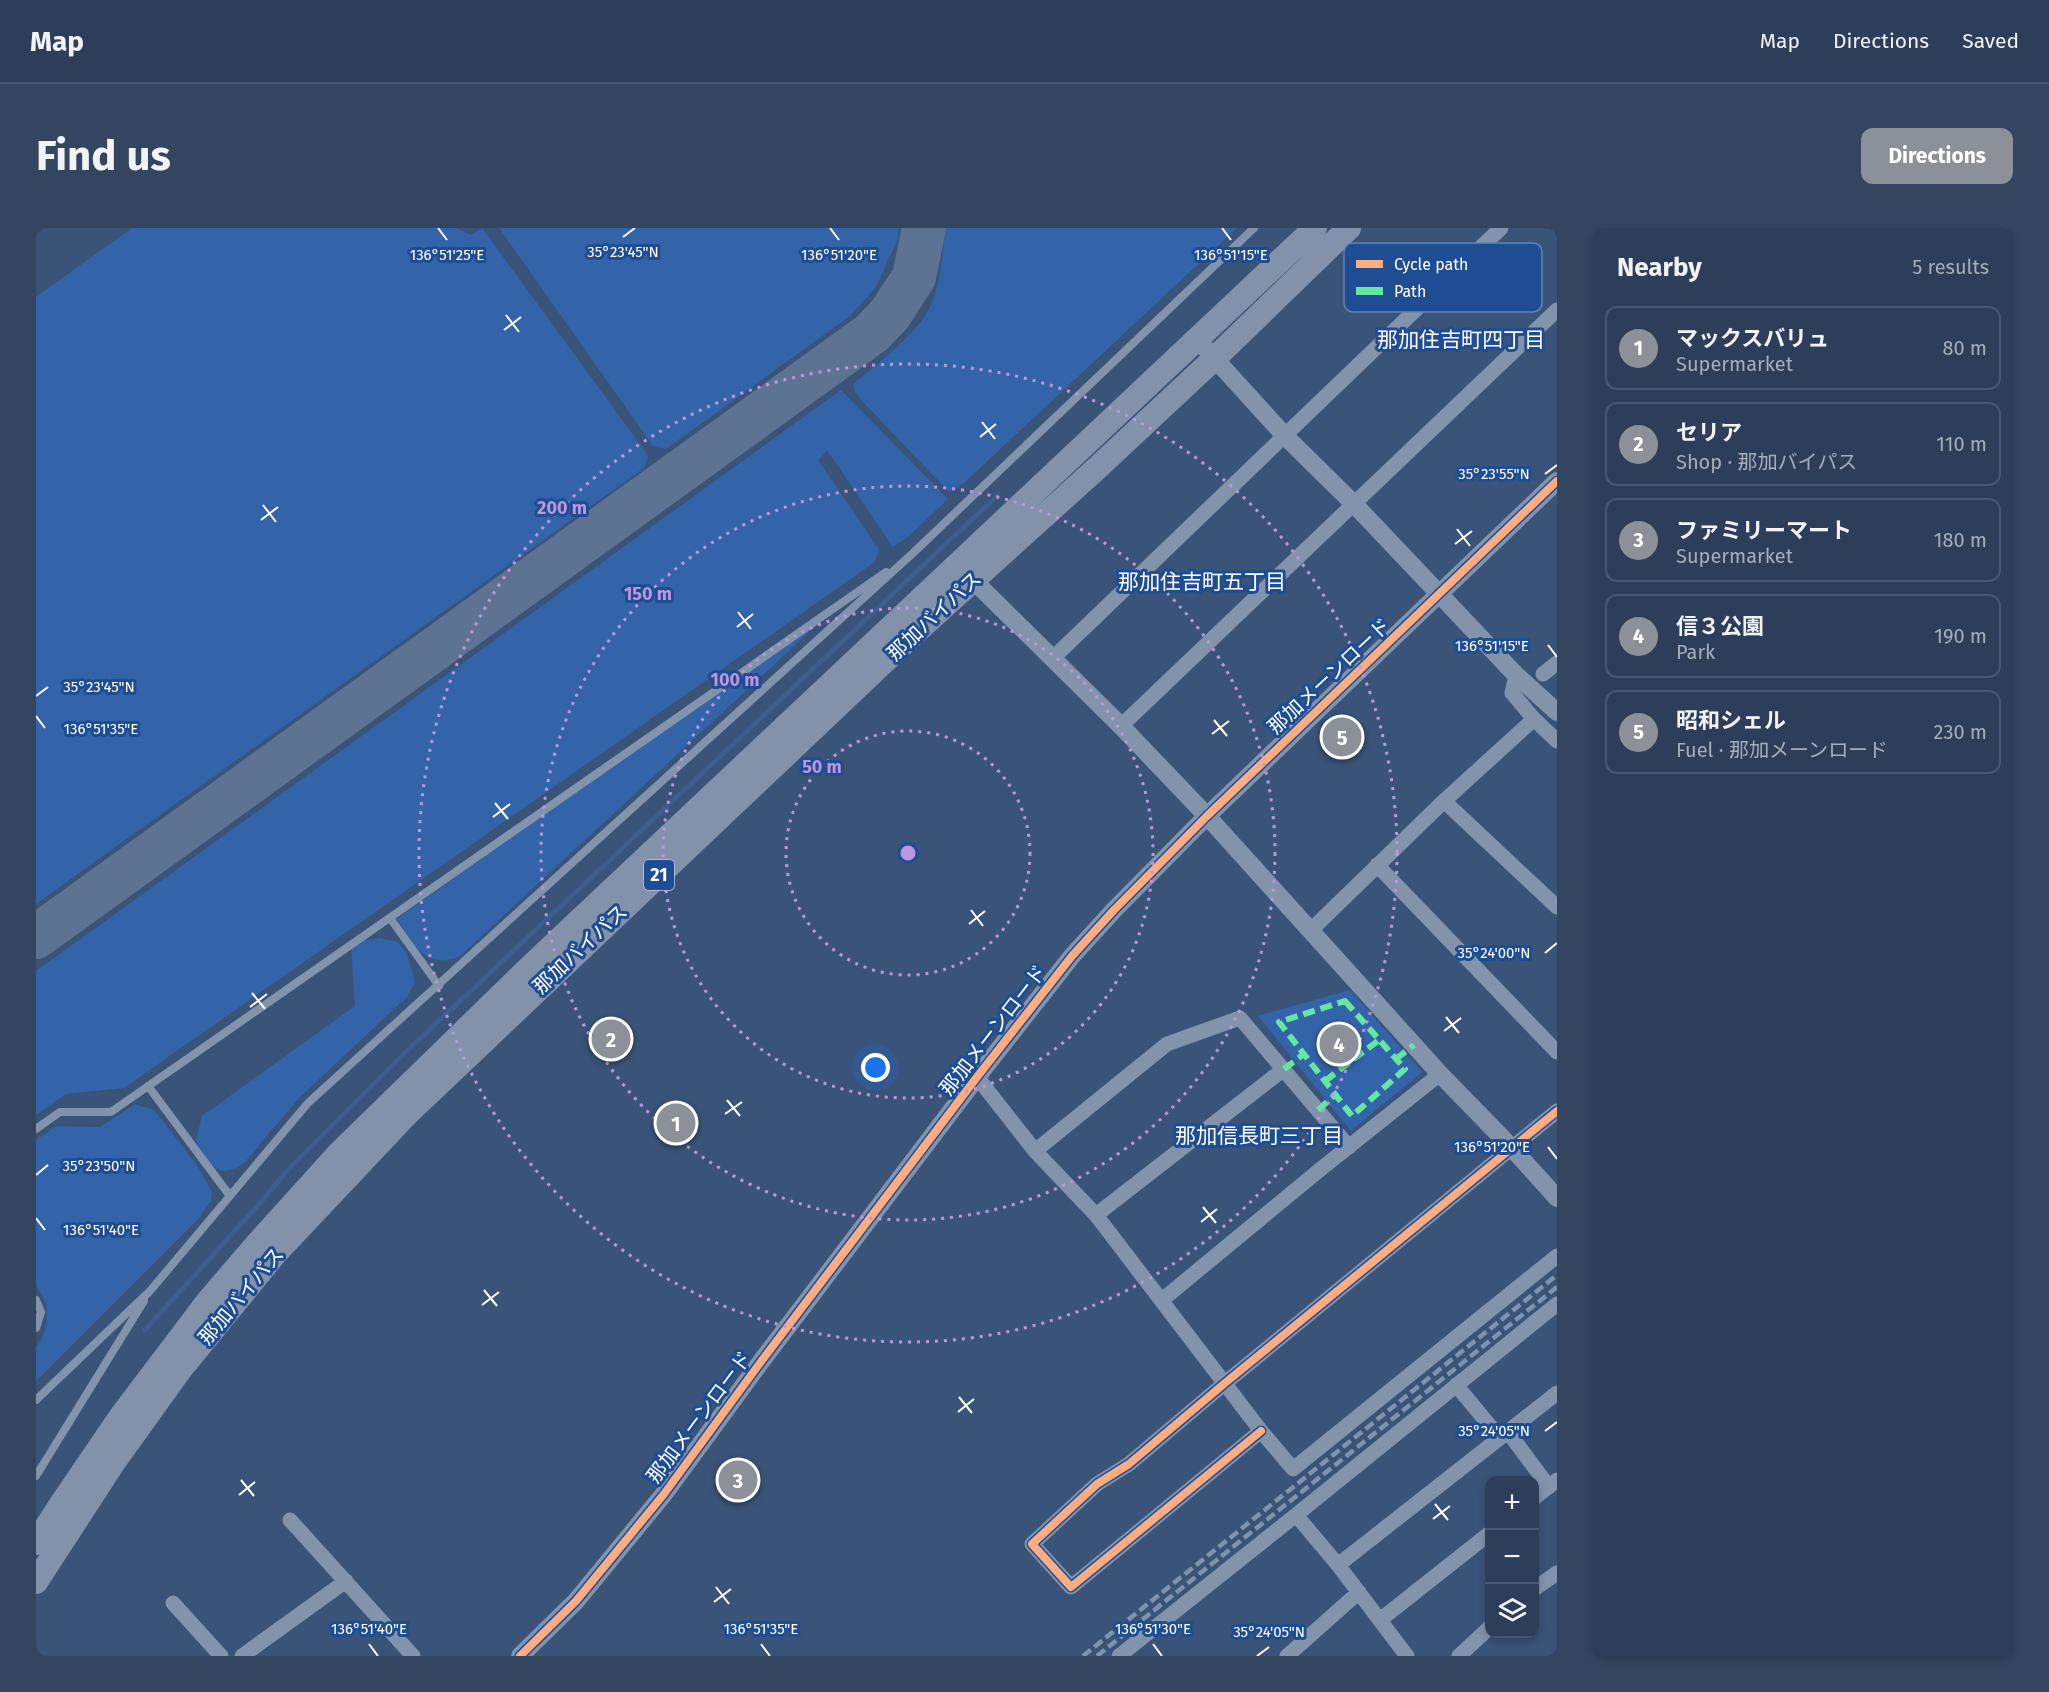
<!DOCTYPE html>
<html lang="en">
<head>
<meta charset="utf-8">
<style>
	:root { --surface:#2c3e5a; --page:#344560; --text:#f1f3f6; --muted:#a6aebb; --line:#485770; --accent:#8c9099 }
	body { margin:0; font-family:"Fira Sans","Noto Sans JP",sans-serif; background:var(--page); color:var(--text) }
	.controls { position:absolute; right:18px; bottom:18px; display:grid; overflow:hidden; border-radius:12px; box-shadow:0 3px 9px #0003 }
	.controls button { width:54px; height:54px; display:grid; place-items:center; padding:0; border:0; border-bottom:2px solid var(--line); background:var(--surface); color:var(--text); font:30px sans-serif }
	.you { position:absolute; left:840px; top:840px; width:21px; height:21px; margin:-15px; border:4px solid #fff; border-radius:50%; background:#1a73e8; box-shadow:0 0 0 9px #1a73e833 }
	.badge { display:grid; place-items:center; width:39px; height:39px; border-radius:50%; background:var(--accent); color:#fff; font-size:20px; font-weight:700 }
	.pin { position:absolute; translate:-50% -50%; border:3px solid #fff; box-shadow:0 2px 6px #0006 }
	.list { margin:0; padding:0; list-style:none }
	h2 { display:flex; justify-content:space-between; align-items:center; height:78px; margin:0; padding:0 24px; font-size:26px }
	h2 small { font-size:20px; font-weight:400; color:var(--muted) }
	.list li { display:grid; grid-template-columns:39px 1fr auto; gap:18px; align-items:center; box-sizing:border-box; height:84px; margin:0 12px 12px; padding:0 12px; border:2px solid var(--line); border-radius:12px }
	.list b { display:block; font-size:22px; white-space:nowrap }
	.list p { margin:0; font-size:20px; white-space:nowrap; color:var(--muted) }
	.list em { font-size:20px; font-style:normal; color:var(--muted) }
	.icon { flex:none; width:33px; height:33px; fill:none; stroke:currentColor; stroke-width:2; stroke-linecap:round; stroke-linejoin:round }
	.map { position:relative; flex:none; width:1521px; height:1428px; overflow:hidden; border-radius:12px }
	header { display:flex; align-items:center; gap:36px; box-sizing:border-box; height:84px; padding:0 30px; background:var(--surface); border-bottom:2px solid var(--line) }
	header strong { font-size:28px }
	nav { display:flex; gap:33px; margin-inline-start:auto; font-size:21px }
	.intro { display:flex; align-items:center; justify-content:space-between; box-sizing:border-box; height:144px; padding:0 36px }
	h1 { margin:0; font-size:42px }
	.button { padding:15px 27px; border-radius:12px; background:var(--accent); color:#fff; font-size:21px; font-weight:700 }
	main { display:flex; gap:36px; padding:0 36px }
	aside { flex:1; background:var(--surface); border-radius:12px; box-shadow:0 3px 9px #0003 }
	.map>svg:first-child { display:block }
	.green { fill:#3363a9 }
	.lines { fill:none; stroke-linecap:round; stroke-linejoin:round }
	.stream { stroke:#3d5d8f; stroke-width:5 }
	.taxiway { stroke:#5e7392; stroke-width:44 }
	.service { stroke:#8294ab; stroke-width:8 }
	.minor { stroke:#8294ab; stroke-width:15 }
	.tertiary { stroke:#8294ab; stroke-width:18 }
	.trunk { stroke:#8192aa; stroke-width:24 }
	.rail { stroke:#8193ab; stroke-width:4.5; stroke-dasharray:10 4.5; stroke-linecap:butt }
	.quiet { stroke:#66e7a1; stroke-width:6; stroke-dasharray:12 6; stroke-linecap:butt }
	.cycleway-casing { stroke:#1f4d93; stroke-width:11 }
	.cycleway { stroke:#ffac80; stroke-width:8 }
	.ticks { fill:none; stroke:#fff; stroke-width:2 }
	.ring { fill:none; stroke:#bd96df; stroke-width:3; stroke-dasharray:3 6 }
	.labels { text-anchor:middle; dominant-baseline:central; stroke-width:6; stroke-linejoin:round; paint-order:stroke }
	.shield { fill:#1f4d93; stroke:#bccadf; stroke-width:1.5 }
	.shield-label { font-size:18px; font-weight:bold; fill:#fff }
	.street-label { font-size:20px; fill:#fff; stroke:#1f4d93 }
	.neighbourhood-label { font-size:21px; fill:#fff; stroke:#1f4d93 }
	.key { fill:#1f4d93; stroke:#6282b3; stroke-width:1.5 }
	.key-label { font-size:16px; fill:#fff }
	.ticks-label { font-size:15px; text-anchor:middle; fill:#fff; stroke:#1f4d93; stroke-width:6; stroke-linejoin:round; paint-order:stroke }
	.centre { fill:#bd96df; stroke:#1f4d93; stroke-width:3 }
	.ring-label { font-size:18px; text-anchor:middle; font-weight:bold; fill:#bd96df; stroke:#1f4d93; stroke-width:6; stroke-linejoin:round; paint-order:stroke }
</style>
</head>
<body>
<header>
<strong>Map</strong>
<nav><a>Map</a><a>Directions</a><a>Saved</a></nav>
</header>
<div class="intro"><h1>Find us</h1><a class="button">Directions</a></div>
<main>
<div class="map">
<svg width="1521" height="1428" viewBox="0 0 1521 1428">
	<rect width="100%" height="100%" fill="#3a5378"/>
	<path class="green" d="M96 0H420L435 7 446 0 609 223 612 230 608 240 0 676V69Z
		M463 0H863L862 11 840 59 814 88 630 221 617 218Z
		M910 0H1201L928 255 913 264 825 172 819 164 817 156C841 136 883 105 895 77 905 53 906 25 910 0Z
		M805 162 912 271 872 309 857 319 791 222 782 232 843 321 839 334 88 860 30 866 0 887V743Z
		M779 393 783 395 423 729C389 742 377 715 361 691Z
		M344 710 362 714 371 725 379 754 371 769 263 870 209 934C184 955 171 934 160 912L166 888 319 778 315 718 327 712Z
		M1314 762 1386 844 1315 903 1222 788Z
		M99 876 118 882 161 937 176 964 175 973 163 990 0 1153V1119C15 1103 14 1073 0 1058V912L20 898 64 899Z"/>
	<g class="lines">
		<path class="stream" d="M109 1102 225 974 250 944 372 822 962 267"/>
		<path class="taxiway" d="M0 709 836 105 854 86 878 49 888 0"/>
		<path class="service" d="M354 690 403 758
			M112 858 194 968
			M0 901 24 884H75L850 344
			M0 1072 5 1084 0 1100
			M0 1172 114 1063 272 875 876 326 1218 0
			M0 1248 108 1073"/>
		<path class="minor" d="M1017 430 1465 0
			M1507 446 1521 435
			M1498 491 1521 513
			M1085 498 1521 82
			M1408 573 1521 679
			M1341 637 1521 824
			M1274 703 1408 573 1498 491 1476 465 1480 447
			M941 849 999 923 1060 987 1225 1203 1257 1241 1521 1028
			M999 923 1131 816 1204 790 1313 919
			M1060 987 1248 841
			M1126 1072 1286 940 1404 846
			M1420 1157 1464 1210
			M1225 1203 1035 1359 996 1316 1061 1256 1093 1236 1189 1155 1521 883
			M1472 1204 1513 1259
			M1498 1270 1521 1252
			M1260 1287 1302 1337 1371 1428
			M254 1292 377 1428
			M1302 1337 1521 1165
			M1498 1361 1521 1345
			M137 1375 185 1428
			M1344 1392 1454 1305
			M206 1428 310 1353
			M1083 1428 1260 1287 1521 1076
			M1251 1428 1323 1364
			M1423 1428 1454 1399"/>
		<path class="tertiary" d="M1170 121 1250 209 1319 277 1480 447 1521 484
			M936 351 1085 498 1171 588 1404 846 1476 920 1521 970
			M484 1428 540 1373 628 1266 724 1135 941 849 1036 728 1078 682 1171 588 1521 253"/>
		<path class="trunk" d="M0 1315 25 1276 85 1188 172 1073 220 1017 304 924 498 735 1279 0
			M0 1354 78 1234 144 1142 239 1026 371 886 871 412 1059 242 1179 130 1313 0"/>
		<path class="rail" d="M1047 1428 1521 1047
			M1061 1428 1521 1059"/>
		<path class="quiet" d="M1309 773 1369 841 1316 888 1243 794Z
			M1360 831 1378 817
			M1248 841 1268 826
			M1289 853 1343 812
			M1282 882 1299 867"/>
		<g class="cycleway-casing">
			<path id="cycleway" d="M1225 1203 1035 1359 996 1316 1061 1256 1093 1236 1189 1155 1521 883
				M484 1428 540 1373 628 1266 724 1135 941 849 1036 728 1078 682 1171 588 1521 253"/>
		</g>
		<use href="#cycleway" class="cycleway"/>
	</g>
	<path class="ticks" d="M402 0 411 12M794 0 803 12M1186 0 1195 12M587 9 599 0M470 87 483 104M468 102 485 89M946 194 959 211M944 209 960 196M1509 246 1521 237M227 277 240 294M225 292 242 279M1421 301 1434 318M1419 316 1436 303M702 384 715 401M701 399 717 386M1512 417 1521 429M0 468 12 459M0 488 9 500M1178 492 1191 508M1176 506 1193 493M459 575 472 591M457 589 474 576M935 682 947 698M933 696 949 683M1509 725 1521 715M216 765 229 781M214 779 231 766M1410 789 1423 805M1408 803 1425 790M691 872 704 888M689 886 706 874M1512 919 1521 931M0 947 12 937M1167 979 1180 995M0 990 9 1002M1165 994 1181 981M448 1062 461 1078M446 1077 463 1064M923 1169 936 1185M922 1184 938 1171M1509 1203 1521 1194M205 1252 218 1268M203 1267 219 1254M1399 1276 1412 1292M1397 1291 1414 1278M680 1359 693 1376M678 1374 695 1361M333 1416 342 1428M725 1416 734 1428M1117 1416 1126 1428M1221 1428 1233 1419"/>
	<g class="ring">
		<circle cx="872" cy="625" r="122"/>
		<circle cx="872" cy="625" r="245"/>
		<circle cx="872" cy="625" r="367"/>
		<circle cx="872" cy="625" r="489"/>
	</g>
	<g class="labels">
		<rect class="shield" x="608" y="632" width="30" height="30" rx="4.5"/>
		<g class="shield-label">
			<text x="623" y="647">21</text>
		</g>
		<g class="street-label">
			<text transform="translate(898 388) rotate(-43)">那加バイパス</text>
			<text transform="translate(1293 448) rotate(-43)">那加メーンロード</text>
			<text transform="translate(544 721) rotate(-43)">那加バイパス</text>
			<text transform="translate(957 802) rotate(-52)">那加メーンロード</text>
			<text transform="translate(205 1068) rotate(-50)">那加バイパス</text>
			<text transform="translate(663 1189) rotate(-53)">那加メーンロード</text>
		</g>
		<g class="neighbourhood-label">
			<text x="1425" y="112">那加住吉町四丁目</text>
			<text x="1166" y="354">那加住吉町五丁目</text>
			<text x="1223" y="908">那加信長町三丁目</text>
		</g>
	</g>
	<rect x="1308" y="15" width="198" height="69" rx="9" class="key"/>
	<rect x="1320" y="32" width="27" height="8" fill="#ffac80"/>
	<rect x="1320" y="59" width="27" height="8" fill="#66e7a1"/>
	<g class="key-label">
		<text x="1358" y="42">Cycle path</text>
		<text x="1358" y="69">Path</text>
	</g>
	<g class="ticks-label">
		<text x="587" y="29">35°23'45"N</text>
		<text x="411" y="32">136°51'25"E</text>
		<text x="1195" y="32">136°51'15"E</text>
		<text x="803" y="32">136°51'20"E</text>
		<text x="1458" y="251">35°23'55"N</text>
		<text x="1456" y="423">136°51'15"E</text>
		<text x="63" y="464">35°23'45"N</text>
		<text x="65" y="506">136°51'35"E</text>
		<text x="1458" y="730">35°24'00"N</text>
		<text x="1456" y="924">136°51'20"E</text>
		<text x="63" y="943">35°23'50"N</text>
		<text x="65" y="1007">136°51'40"E</text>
		<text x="1458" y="1208">35°24'05"N</text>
		<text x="333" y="1406">136°51'40"E</text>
		<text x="725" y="1406">136°51'35"E</text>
		<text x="1117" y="1406">136°51'30"E</text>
		<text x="1233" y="1409">35°24'05"N</text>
	</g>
	<circle cx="872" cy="625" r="9" class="centre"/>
	<g class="ring-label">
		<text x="526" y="286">200 m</text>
		<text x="612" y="372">150 m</text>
		<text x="699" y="458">100 m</text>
		<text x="786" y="545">50 m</text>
	</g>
</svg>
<div class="controls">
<button>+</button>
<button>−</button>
<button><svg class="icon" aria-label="layers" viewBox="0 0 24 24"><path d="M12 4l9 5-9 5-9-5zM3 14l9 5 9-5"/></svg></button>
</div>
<div class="you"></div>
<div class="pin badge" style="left:640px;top:895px">1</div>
<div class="pin badge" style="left:575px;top:811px">2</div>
<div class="pin badge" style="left:702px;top:1252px">3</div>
<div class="pin badge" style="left:1303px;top:816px">4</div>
<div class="pin badge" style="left:1306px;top:509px">5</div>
</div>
<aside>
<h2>Nearby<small>5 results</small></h2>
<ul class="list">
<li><span class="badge">1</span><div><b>マックスバリュ</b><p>Supermarket</p></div><em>80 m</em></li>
<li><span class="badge">2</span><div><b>セリア</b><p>Shop · 那加バイパス</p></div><em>110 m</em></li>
<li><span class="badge">3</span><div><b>ファミリーマート</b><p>Supermarket</p></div><em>180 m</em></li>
<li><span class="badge">4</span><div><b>信３公園</b><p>Park</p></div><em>190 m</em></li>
<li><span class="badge">5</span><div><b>昭和シェル</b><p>Fuel · 那加メーンロード</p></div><em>230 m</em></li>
</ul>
</aside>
</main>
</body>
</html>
